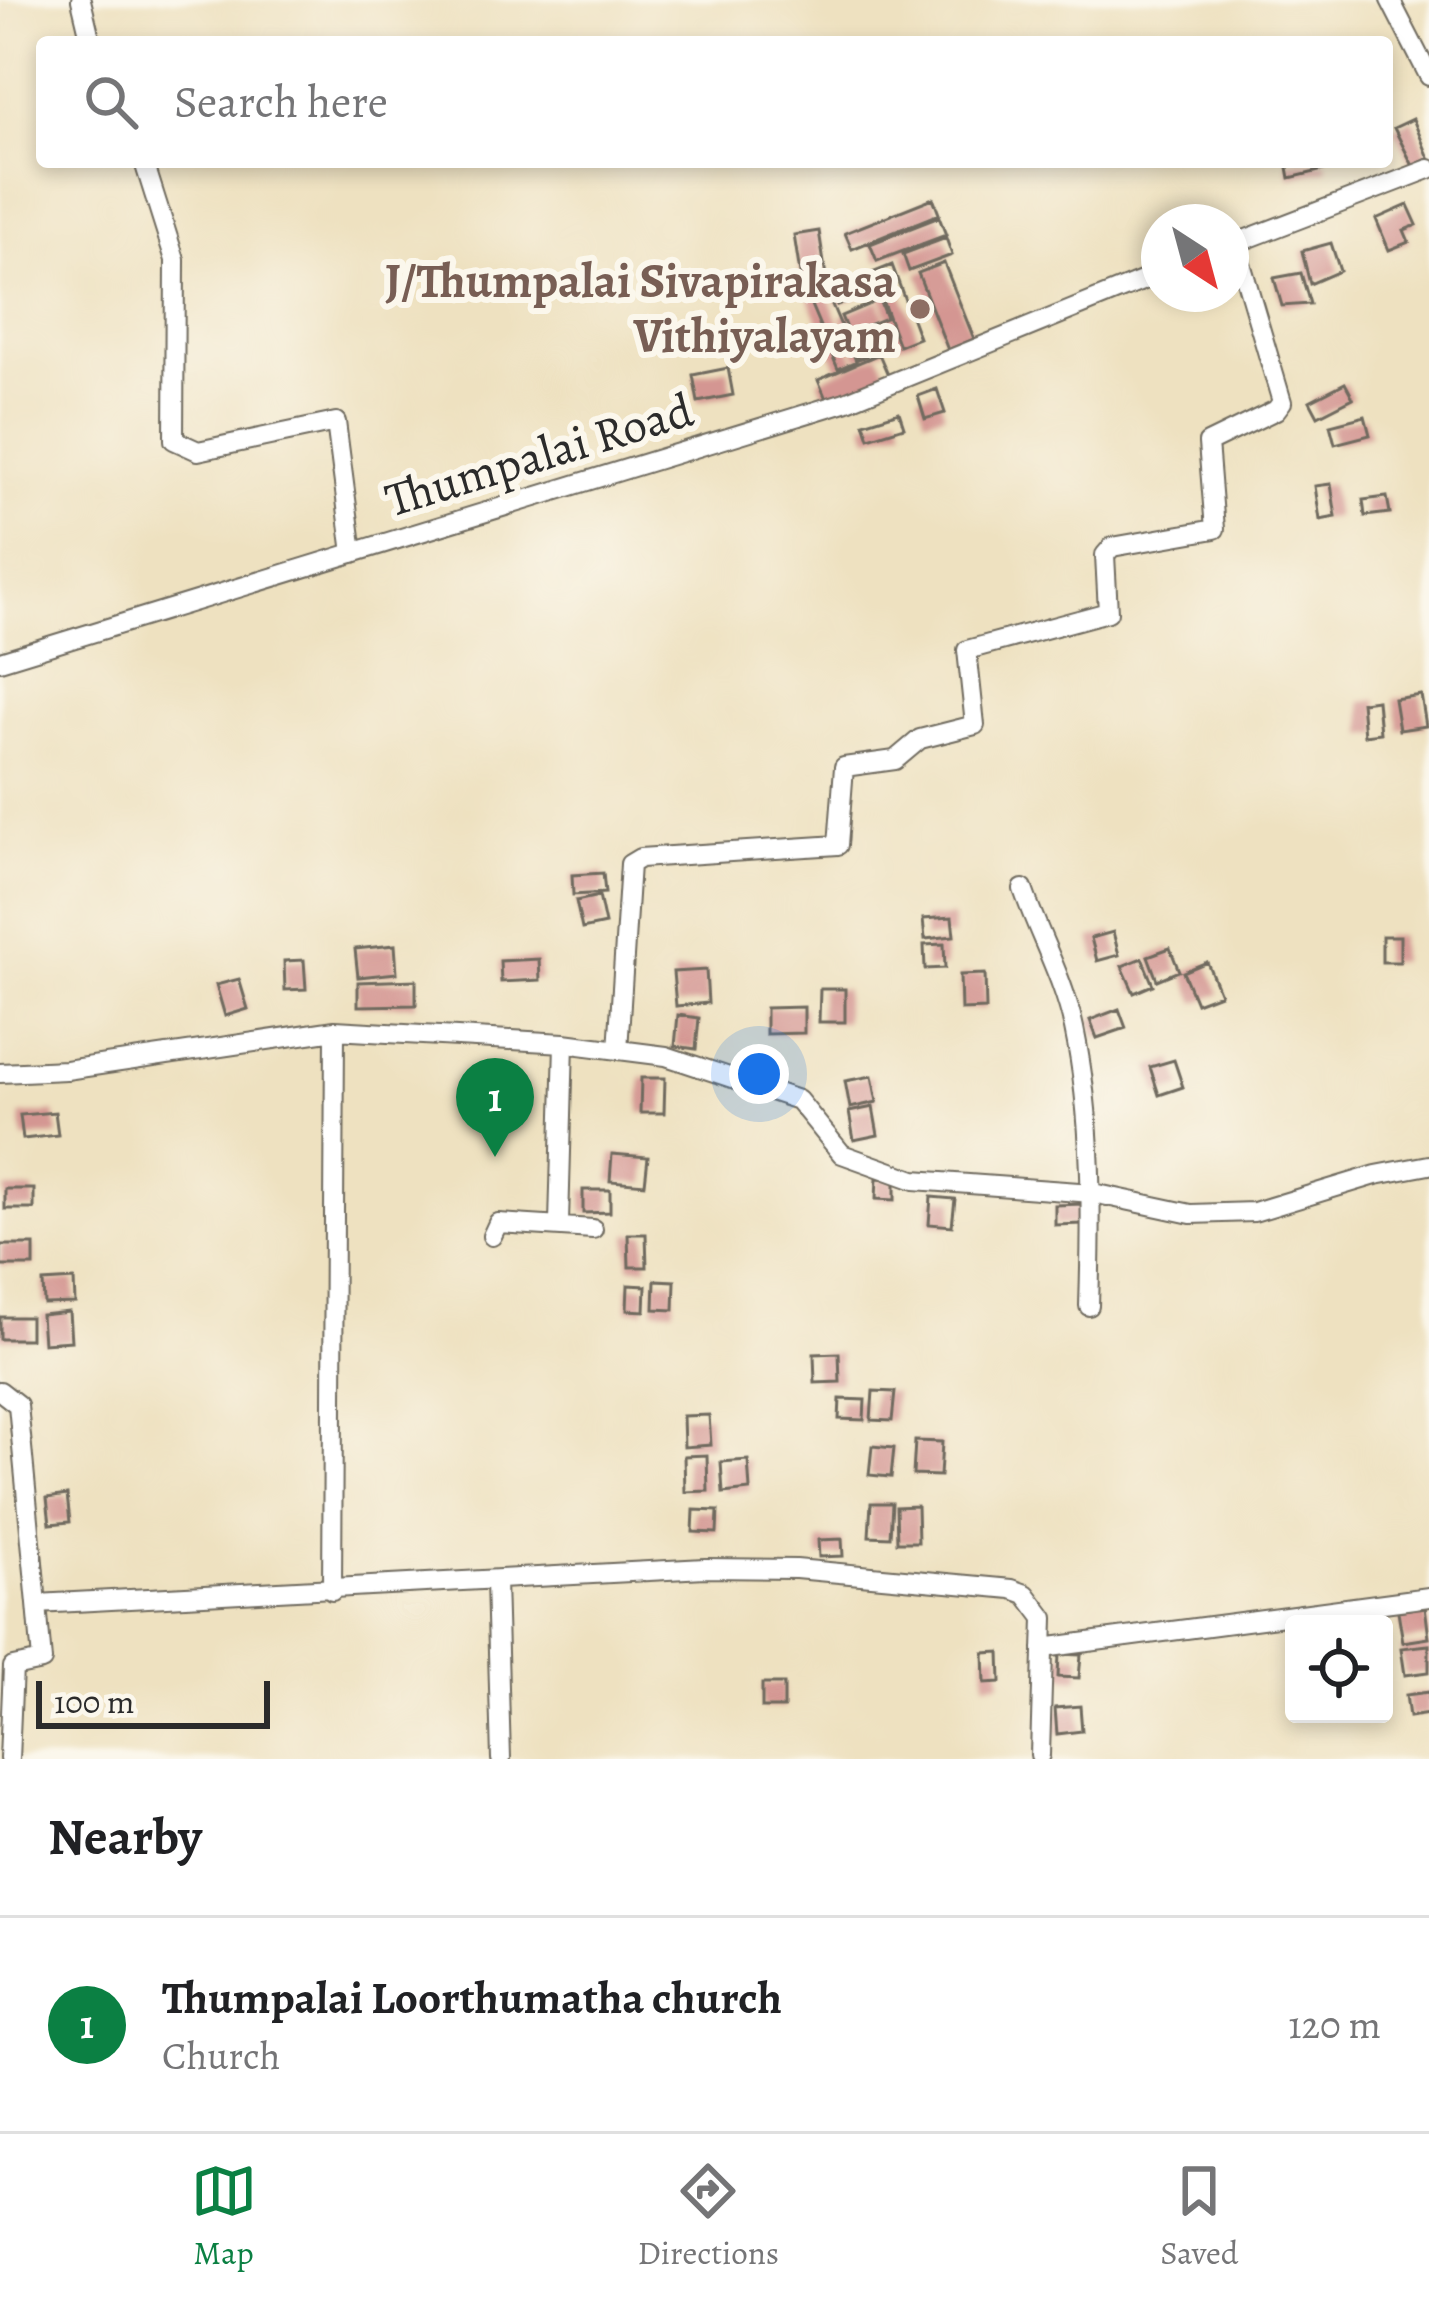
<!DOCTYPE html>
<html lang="en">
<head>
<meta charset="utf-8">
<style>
	:root { --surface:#fff; --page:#f2f2f2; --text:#202124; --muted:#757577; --line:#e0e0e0; --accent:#0b8043 }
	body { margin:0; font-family:Alegreya,serif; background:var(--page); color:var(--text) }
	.controls { position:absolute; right:36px; bottom:36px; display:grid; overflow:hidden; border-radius:12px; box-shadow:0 6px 18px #0003 }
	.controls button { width:108px; height:108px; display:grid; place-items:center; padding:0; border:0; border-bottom:3px solid var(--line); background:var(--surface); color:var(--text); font:60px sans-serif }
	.compass { position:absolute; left:1141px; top:204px; width:108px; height:108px; border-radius:50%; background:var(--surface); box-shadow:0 6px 18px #0003; rotate:144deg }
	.scale { position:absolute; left:36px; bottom:30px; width:234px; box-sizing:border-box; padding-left:12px; border:6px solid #2b2b2b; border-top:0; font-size:33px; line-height:42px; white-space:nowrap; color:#2b2b2b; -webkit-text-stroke:9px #fbf7ec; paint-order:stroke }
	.you { position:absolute; left:759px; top:1074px; width:42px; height:42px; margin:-30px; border:9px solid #fff; border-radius:50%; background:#1a73e8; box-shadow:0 0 0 18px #1a73e833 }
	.badge { display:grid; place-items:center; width:78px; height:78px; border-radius:50%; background:var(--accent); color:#fff; font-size:39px; font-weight:700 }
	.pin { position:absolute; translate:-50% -99px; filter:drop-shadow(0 3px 6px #0008) }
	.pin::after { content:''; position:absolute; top:63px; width:42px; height:36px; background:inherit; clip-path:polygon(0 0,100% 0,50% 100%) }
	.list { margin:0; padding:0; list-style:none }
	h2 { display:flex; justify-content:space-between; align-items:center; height:156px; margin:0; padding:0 48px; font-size:51px }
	h2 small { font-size:39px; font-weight:400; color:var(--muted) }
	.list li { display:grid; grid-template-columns:78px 1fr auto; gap:36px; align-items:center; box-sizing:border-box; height:216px; padding:0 48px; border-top:3px solid var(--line) }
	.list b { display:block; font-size:45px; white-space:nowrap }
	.list p { margin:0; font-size:39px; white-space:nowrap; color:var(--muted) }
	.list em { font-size:39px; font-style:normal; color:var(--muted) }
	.icon { flex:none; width:66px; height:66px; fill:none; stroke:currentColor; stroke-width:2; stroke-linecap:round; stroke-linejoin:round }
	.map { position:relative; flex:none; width:1429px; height:1759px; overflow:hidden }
	.search { position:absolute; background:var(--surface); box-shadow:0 6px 18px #0003; left:36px; right:36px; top:36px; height:132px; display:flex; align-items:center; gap:30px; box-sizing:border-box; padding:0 42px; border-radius:12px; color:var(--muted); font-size:45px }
	.sheet { height:372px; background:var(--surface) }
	nav { display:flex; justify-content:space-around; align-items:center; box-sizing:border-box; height:168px; border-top:3px solid var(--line); background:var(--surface); font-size:33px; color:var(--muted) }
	nav a { display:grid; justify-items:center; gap:6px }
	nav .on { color:var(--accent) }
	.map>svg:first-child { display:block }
	.building { fill:#d49692 }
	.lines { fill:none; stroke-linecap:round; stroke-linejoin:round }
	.minor-casing { stroke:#6f6b5f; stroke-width:22 }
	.minor { stroke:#fff; stroke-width:18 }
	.education-dot { fill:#8d6e63; stroke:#fbf7ec; stroke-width:4.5 }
	.labels { text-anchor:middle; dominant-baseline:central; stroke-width:12; stroke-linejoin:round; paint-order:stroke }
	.education-label { font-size:48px; font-weight:bold; fill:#785e54; stroke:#fbf7ec; text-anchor:end }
	.street-label { font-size:48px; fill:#2b2b2b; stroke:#fbf7ec }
</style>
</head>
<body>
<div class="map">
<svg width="1429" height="1759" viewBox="0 0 1429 1759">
	<rect width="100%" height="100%" fill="#fbf7ec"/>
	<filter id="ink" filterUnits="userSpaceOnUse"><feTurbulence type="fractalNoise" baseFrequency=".00833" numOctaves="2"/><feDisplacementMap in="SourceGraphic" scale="24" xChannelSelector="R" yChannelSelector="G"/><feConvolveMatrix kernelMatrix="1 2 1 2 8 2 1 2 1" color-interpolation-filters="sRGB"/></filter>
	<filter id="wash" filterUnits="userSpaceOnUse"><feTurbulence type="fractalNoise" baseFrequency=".004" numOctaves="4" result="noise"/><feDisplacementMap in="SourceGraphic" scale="48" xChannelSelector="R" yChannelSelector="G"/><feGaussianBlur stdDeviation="2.7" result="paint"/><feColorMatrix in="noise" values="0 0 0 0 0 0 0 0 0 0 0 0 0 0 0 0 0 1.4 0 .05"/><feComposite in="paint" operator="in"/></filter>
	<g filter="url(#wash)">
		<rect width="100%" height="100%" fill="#eee1c0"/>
		<g id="blocks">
			<path class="building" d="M1413 119 1429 158 1413 166 1394 128Z
				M1287 162H1326L1328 169 1290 178Z
				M933 198 939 214 852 249 845 233Z
				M1408 205 1417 225 1404 230 1409 242 1389 250 1376 219Z
				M939 217 946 235 877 261 870 244Z
				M819 231 826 276 801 280 794 235Z
				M946 238 952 255 909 271 903 254Z
				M1331 243 1340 271 1310 284 1302 251Z
				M944 263 974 339 948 350 918 273Z
				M892 265 919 338 899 346 872 273Z
				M1301 273 1310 304 1282 306 1274 278Z
				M821 279 856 361 838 369 803 286Z
				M858 279 864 295 837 305 831 289Z
				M879 300 886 318 848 333 841 316Z
				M879 329 886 349 858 359 851 340Z
				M879 354 888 375 827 401 818 380Z
				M728 368 733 395 698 402 693 375Z
				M1345 383 1353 398 1318 416 1310 401Z
				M937 389 945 413 925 419 918 396Z
				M899 412 904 427 869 438 864 423Z
				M1365 416 1370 435 1335 444 1330 425Z
				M1331 484 1336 517 1320 520 1315 486Z
				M1387 497 1390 513 1365 516 1363 500Z
				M1421 695 1426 726 1399 730 1394 699Z
				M1377 700 1380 733 1364 735 1361 702Z
				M603 873 605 893 573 895 572 875Z
				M599 896 605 924 582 929 576 901Z
				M952 917 954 936 925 939 923 919Z
				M1113 932 1119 955 1097 961 1091 938Z
				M1382 936H1400V962H1382Z
				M944 944 945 968 925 969 924 945Z
				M395 945 397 973 358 977 355 949Z
				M1170 948 1179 971 1157 980 1148 956Z
				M1142 958 1153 985 1134 993 1122 966Z
				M539 959 540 980 501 982 500 961Z
				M304 960 306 989 285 990 284 961Z
				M1207 962 1220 994 1196 1003 1183 972Z
				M706 970 708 1003 676 1006 673 972Z
				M985 974 986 1009 961 1010 960 975Z
				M239 979 248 1009 225 1016 216 985Z
				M416 980V1005L358 1006V982Z
				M820 989H845V1022H819Z
				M804 1007V1033L766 1034V1008Z
				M1119 1009 1126 1028 1097 1038 1090 1020Z
				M678 1015 699 1018 696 1049 675 1046Z
				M1174 1060 1183 1087 1159 1095 1150 1067Z
				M872 1076 877 1102 850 1108 845 1081Z
				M641 1078H665L664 1113H640Z
				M873 1107 878 1135 854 1140 849 1112Z
				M55 1112 58 1135 23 1139 20 1115Z
				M612 1154 648 1157 645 1184 610 1181Z
				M877 1178 895 1179V1200L876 1199Z
				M5 1189H34V1209H5Z
				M583 1190H610V1212L583 1213Z
				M931 1197 955 1199 952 1226 929 1224Z
				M1083 1204V1224L1055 1225V1205Z
				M628 1234H646L647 1267H629Z
				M1 1245H34V1266H1Z
				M74 1280 75 1303 44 1304 43 1282Z
				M655 1280 675 1281 674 1310 654 1309Z
				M628 1285 646 1286 645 1311 627 1310Z
				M69 1312 71 1341 43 1343 41 1315Z
				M0 1317H30V1339H0Z
				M839 1353 840 1382 815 1383 814 1354Z
				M873 1391 895 1392 892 1421 871 1420Z
				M840 1399 865 1400 864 1420 839 1419Z
				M709 1415 711 1445 684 1447 683 1416Z
				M915 1441 942 1442 940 1476 913 1475Z
				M872 1446 894 1448 891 1477 869 1475Z
				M707 1455 708 1491 685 1492 684 1456Z
				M748 1460 750 1490 723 1493 721 1462Z
				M67 1495 70 1522 50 1524 47 1498Z
				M871 1503H892L890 1537 869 1536Z
				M917 1506 918 1542H897L896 1507Z
				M694 1510 718 1511 717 1533 693 1532Z
				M842 1539 843 1556 819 1557 818 1540Z
				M1425 1606 1429 1638 1403 1642 1398 1611Z
				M1429 1645V1672L1405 1675 1401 1648Z
				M1000 1652 1001 1682 985 1683 984 1653Z
				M1059 1654 1081 1655 1079 1678 1058 1677Z
				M762 1684H784V1708H762Z
				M1429 1692V1714L1409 1717 1406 1695Z
				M1080 1706 1082 1731 1057 1734 1055 1708Z"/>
		</g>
	</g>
	<g filter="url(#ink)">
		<use href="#blocks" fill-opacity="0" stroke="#6f6b5f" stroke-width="3"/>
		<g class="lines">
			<g class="minor-casing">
				<path id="minor" d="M81 0 91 42
					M1390 0 1429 76
					M144 162 175 260 174 440 198 451 336 422 353 553
					M1231 245 1429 169
					M0 661 845 402 1159 274
					M1023 889C1039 936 1064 979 1074 1028 1093 1119 1092 1214 1089 1306
					M618 1050 630 864 640 858 838 845 844 767 895 760 920 739 975 725 967 650 1108 612 1105 555 1112 547 1215 529 1208 443 1276 410 1282 402 1235 243
					M0 1073 66 1070 335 1030 564 1043 666 1056 798 1100 842 1154 914 1180 1093 1193 1191 1214 1254 1212 1376 1175 1429 1165
					M559 1223 564 1043
					M492 1236 498 1223 593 1229
					M0 1391 18 1405 37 1604 705 1568 796 1569 1012 1589 1026 1594 1044 1618 1040 1755
					M496 1581 501 1759
					M332 1591 335 1030
					M1043 1648 1429 1597
					M9 1759 13 1667 42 1661 37 1604"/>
			</g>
			<use href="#minor" class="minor"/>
		</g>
	</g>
	<circle class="education-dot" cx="920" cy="309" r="12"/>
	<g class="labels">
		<g class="education-label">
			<text x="896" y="281">J/Thumpalai Sivapirakasa<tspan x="896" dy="55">Vithiyalayam</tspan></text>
		</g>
		<g class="street-label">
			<text transform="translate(539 455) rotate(-17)">Thumpalai Road</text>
		</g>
	</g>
</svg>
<div class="controls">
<button><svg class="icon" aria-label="locate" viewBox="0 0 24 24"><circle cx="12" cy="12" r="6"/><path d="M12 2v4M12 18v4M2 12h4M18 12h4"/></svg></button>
</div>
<svg class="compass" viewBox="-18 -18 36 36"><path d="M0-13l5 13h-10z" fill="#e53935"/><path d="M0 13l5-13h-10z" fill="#757577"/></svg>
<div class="scale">100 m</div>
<div class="you"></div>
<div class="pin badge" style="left:495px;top:1157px">1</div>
<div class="search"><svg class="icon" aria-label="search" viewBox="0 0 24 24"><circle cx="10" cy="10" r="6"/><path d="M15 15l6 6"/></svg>Search here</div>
</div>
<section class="sheet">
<h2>Nearby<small></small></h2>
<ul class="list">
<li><span class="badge">1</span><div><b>Thumpalai Loorthumatha church</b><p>Church</p></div><em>120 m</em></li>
</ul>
</section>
<nav>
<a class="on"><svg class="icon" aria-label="map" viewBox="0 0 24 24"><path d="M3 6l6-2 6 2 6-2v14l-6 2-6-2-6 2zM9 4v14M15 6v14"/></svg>Map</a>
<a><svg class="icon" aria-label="directions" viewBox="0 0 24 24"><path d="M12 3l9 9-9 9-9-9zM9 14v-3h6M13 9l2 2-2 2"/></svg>Directions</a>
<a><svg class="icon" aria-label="saved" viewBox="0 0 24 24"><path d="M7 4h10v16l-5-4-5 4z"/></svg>Saved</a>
</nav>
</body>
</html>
